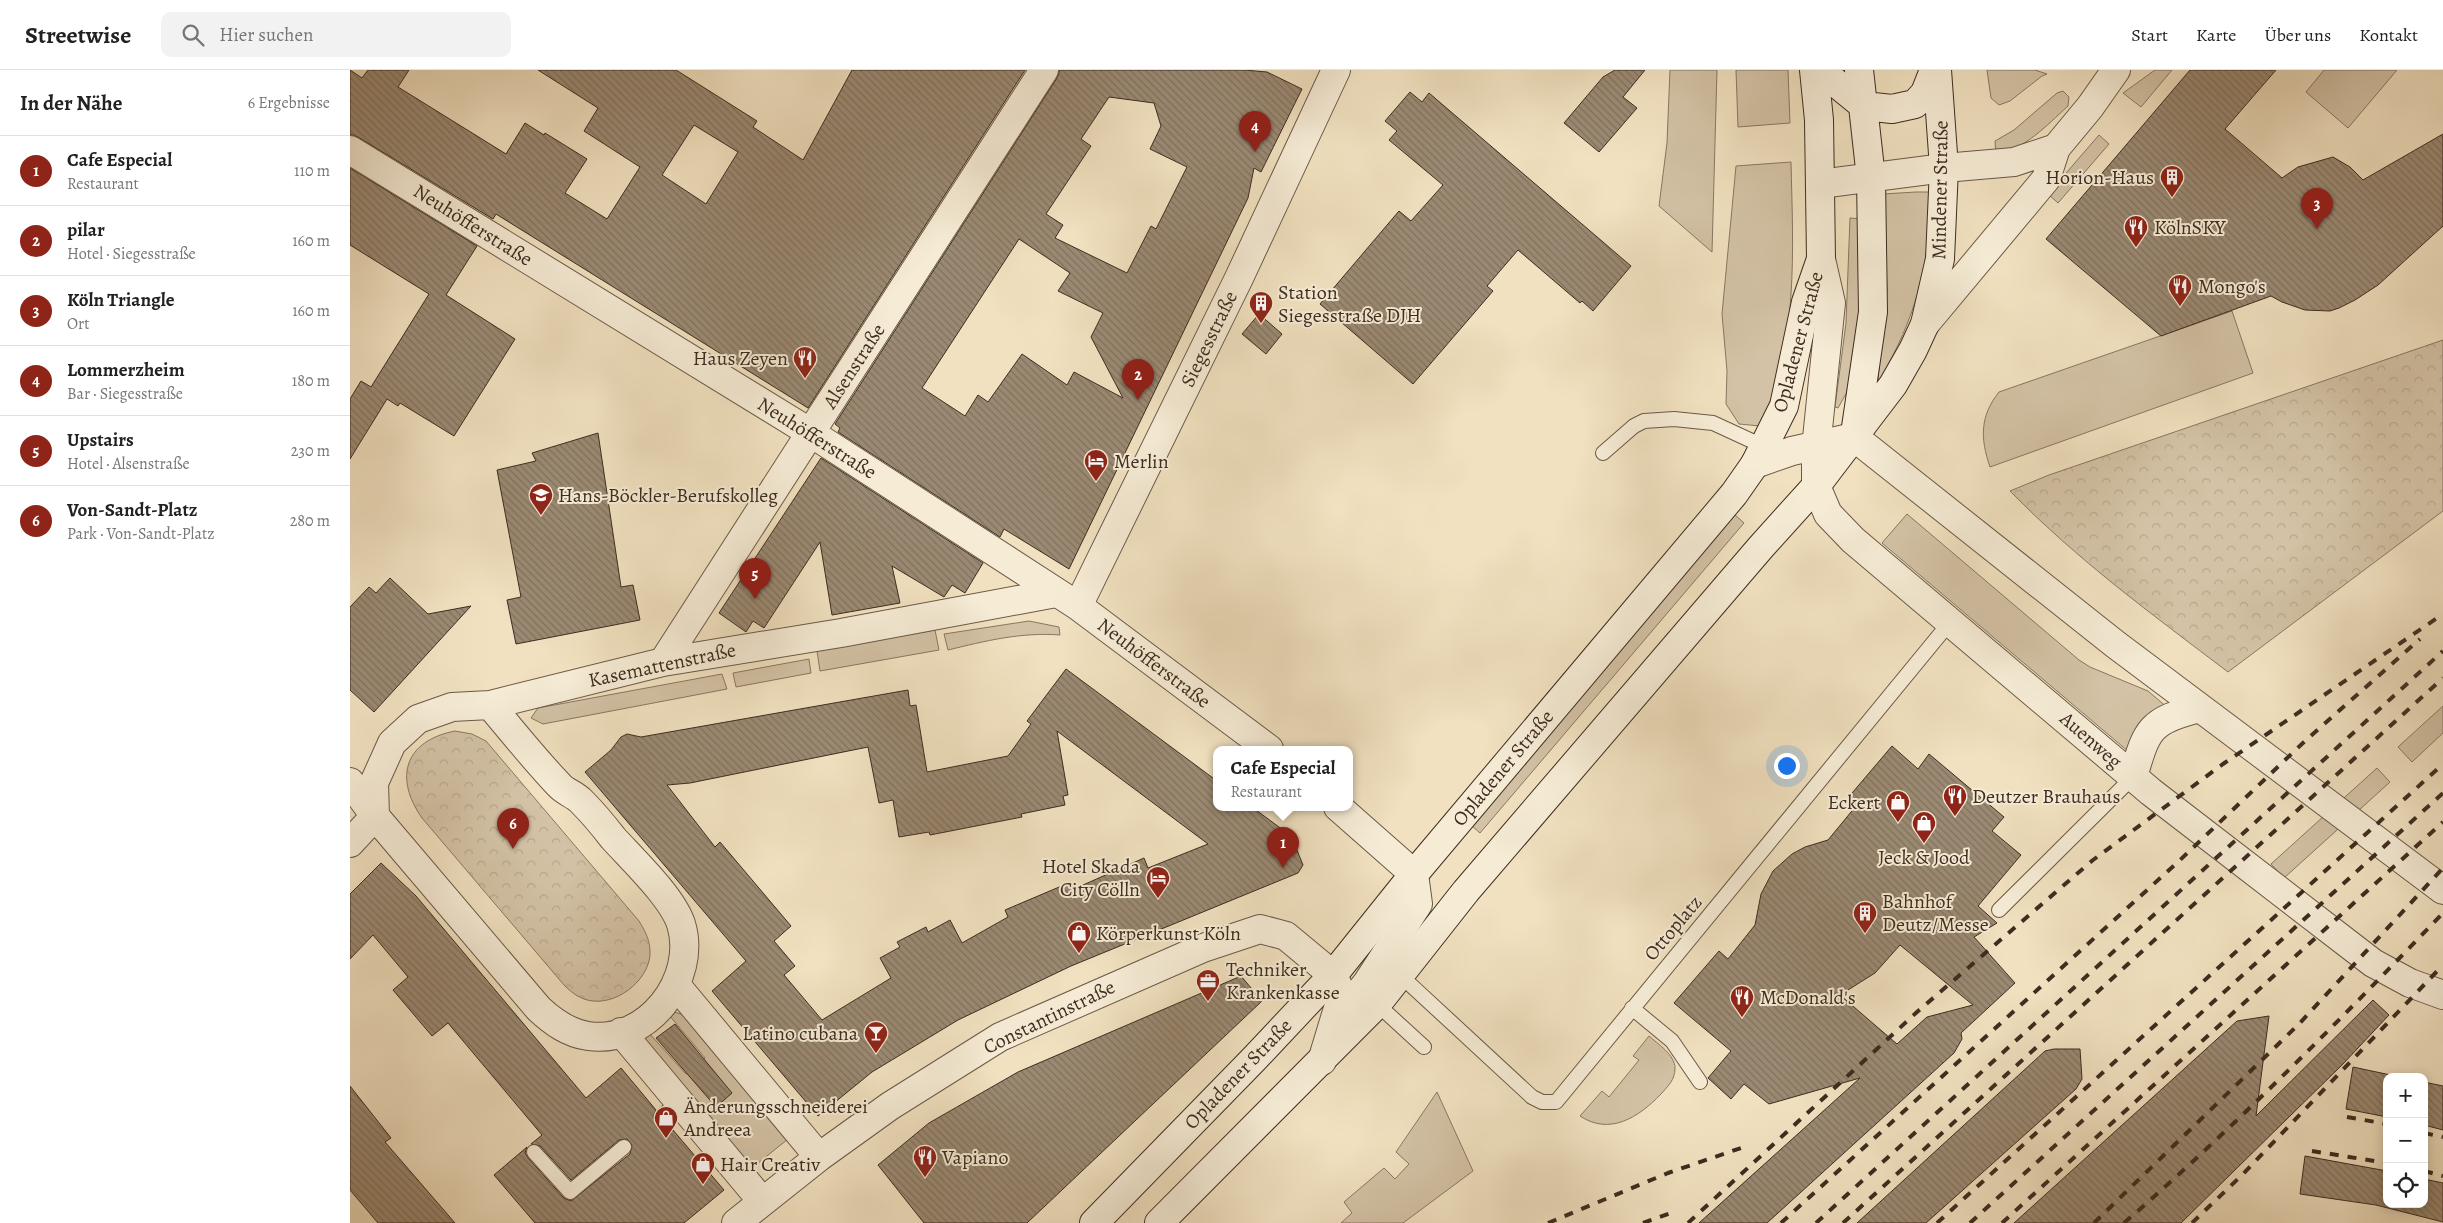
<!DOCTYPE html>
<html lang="de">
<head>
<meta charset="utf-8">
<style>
	:root { --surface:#fff; --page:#f2f2f2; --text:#222; --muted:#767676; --line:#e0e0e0; --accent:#8f2418 }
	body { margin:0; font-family:Alegreya,serif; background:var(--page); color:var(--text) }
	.controls { position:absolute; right:15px; bottom:15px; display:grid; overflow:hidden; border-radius:10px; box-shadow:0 2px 12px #0003 }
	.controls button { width:45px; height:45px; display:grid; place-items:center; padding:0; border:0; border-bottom:1px solid var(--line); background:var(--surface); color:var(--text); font:25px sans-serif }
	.you { position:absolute; left:1436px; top:695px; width:18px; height:18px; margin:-12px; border:4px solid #fff; border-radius:50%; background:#1a73e8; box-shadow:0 0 0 8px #1a73e833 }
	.badge { display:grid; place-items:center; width:32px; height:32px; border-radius:50%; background:var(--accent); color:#fff; font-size:16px; font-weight:700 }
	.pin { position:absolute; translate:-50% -41px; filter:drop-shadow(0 1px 2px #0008) }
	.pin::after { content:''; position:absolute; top:26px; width:18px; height:15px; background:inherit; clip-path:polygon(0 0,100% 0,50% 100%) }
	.popup { position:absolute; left:863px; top:676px; width:140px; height:65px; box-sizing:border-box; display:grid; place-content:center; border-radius:10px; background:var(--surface); filter:drop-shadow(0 1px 4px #0005); font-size:16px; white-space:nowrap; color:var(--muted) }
	.popup b { font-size:19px; color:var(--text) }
	.popup::after { content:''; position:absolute; left:50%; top:100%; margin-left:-10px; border:10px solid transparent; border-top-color:var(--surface) }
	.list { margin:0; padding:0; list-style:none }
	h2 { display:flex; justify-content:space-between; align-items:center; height:65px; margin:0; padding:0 20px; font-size:21px }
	h2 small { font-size:16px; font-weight:400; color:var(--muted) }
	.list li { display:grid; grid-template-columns:32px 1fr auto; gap:15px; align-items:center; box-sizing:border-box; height:70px; padding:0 20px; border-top:1px solid var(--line) }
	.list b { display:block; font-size:19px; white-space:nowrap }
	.list p { margin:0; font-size:16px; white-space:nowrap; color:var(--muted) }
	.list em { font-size:16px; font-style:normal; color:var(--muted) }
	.icon { flex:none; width:28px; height:28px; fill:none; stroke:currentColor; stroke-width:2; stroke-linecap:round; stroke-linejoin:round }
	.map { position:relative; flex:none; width:2093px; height:1153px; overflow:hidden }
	header { display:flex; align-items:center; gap:30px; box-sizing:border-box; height:70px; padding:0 25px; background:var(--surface); border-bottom:1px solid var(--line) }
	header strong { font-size:24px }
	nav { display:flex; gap:28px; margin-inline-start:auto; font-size:18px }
	.search { width:350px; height:45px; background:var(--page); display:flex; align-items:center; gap:12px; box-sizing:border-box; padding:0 18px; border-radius:10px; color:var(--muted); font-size:19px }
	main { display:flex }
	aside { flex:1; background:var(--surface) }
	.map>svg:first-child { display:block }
	.green { fill:#d3c2a5; stroke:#887762 }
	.forest { fill:url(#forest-crowns); stroke:#887762 }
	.building { fill:url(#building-back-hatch); stroke:#3e2c20; fill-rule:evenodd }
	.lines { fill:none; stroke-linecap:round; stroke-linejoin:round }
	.service-casing { stroke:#6b5948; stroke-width:16 }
	.minor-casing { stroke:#6b5948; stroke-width:30 }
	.tertiary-casing { stroke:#6b5948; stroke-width:30 }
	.secondary-casing { stroke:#3e2c20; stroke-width:30 }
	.service { stroke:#f6ecd6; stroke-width:14 }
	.minor { stroke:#f6ecd6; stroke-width:28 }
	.tertiary { stroke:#f6ecd6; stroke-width:28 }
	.secondary { stroke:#f6ecd6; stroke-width:28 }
	.rail { stroke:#3e2c20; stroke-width:4; stroke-dasharray:9 9; stroke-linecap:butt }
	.labels { text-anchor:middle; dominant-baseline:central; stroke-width:4; stroke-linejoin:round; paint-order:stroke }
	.poi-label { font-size:20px; fill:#3e2c20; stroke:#f6ecd6; text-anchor:start }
	.street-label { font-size:20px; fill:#3e2c20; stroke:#f6ecd6 }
</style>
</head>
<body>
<header>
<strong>Streetwise</strong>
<div class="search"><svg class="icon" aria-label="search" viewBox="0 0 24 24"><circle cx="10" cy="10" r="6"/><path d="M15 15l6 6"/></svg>Hier suchen</div>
<nav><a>Start</a><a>Karte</a><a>Über uns</a><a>Kontakt</a></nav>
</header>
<main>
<aside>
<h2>In der Nähe<small>6 Ergebnisse</small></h2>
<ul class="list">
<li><span class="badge">1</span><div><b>Cafe Especial</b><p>Restaurant</p></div><em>110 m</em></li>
<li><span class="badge">2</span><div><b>pilar</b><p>Hotel · Siegesstraße</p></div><em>160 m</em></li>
<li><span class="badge">3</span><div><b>Köln Triangle</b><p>Ort</p></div><em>160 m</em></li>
<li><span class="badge">4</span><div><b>Lommerzheim</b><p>Bar · Siegesstraße</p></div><em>180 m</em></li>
<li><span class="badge">5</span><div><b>Upstairs</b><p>Hotel · Alsenstraße</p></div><em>230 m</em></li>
<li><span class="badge">6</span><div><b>Von-Sandt-Platz</b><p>Park · Von-Sandt-Platz</p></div><em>280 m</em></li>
</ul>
</aside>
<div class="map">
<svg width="2093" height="1153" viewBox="0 0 2093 1153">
	<defs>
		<pattern id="forest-crowns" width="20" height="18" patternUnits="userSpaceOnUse" patternTransform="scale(1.25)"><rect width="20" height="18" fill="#d3c2a5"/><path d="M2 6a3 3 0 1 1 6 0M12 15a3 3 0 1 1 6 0" fill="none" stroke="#b6a78e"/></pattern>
		<pattern id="building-back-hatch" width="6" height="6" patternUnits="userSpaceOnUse" patternTransform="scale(1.25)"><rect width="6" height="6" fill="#9b8a73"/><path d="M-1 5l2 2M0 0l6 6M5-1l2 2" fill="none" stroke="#80715e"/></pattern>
	</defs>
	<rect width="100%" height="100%" fill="#f1e1c0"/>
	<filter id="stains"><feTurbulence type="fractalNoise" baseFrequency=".004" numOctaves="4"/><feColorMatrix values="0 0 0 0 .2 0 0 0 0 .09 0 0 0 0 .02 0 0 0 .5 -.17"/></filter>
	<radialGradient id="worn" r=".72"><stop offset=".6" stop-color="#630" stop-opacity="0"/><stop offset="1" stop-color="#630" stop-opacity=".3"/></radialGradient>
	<path class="green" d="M1320 0H1367L1362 182 1309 136 1317 73Z
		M1386 0H1438L1440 53 1388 57Z
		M1637 0H1685L1697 4 1692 6 1660 31 1649 35 1641 28Z
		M1805 0H1822L1791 37 1773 23Z
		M1974 0H2047L1998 58 1956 22Z
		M1713 21 1719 27 1718 36C1695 57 1676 78 1646 85L1645 71 1664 60 1707 23Z
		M1749 65 1759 74 1708 133 1698 124Z
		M1441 92C1443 180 1449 274 1410 356L1389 354 1376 334 1377 301 1372 244 1386 96Z
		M1566 122H1579C1582 192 1565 249 1530 309H1528L1537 220 1533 124Z
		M1500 148 1512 149 1514 242 1497 322 1488 338 1485 337 1496 253Z
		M1882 241 1903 303 1640 397C1630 368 1630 346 1649 322Z
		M1384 444 1394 453 1130 763 1121 755Z
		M1557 444 1729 590 1740 597 1798 621 1818 638C1797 651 1784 656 1779 682L1532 473Z
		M679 551 709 557 710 565C671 562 635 571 598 580L594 564Z
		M585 560 589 580 470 601 467 581Z
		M459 589 461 603 386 617 383 603Z
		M372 604 377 619 193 654 181 648 188 638Z
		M2093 636V663L2062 692 2048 677Z
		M2027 698 2040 712 1934 808 1921 794Z
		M324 942 335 945 438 1069 402 1098 297 975 295 967 298 962 336 1004 355 988 319 945Z
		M1299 966C1308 974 1325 985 1325 998 1325 1010 1318 1016 1311 1024 1289 1047 1260 1066 1230 1046L1252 1021 1259 1027 1289 990 1283 986Z
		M1087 1022 1123 1101 1053 1153H991L1002 1143 994 1132 1034 1098 1045 1109 1059 1094 1046 1082Z"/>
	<path class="forest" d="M2093 270V441L1878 602C1803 545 1726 489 1660 421L1699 405Z
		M105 661 122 664 136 671 289 851C295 861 299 868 300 880 302 907 270 934 243 931 231 930 222 923 214 915L72 748C44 708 54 671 105 661Z"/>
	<path class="building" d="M0 0 12 8 18 0H59L48 17 156 84 175 53 194 65 195 63 237 89 215 123 257 149 290 97 234 61 248 38 188 0H326L407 51 403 57 453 90 502 0H675L458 338 146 144 143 149 8 67 0 64ZM344 55 388 82 356 134 312 105Z
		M710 0H894L917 2 952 19 911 102 904 98 898 128 719 499 654 459 650 467 488 362 490 358 485 354 707 8ZM759 27 804 33 811 56 800 79 837 97 806 159 801 156 777 203 705 168 713 155 696 144 741 76 731 69ZM669 169 720 203 708 221 753 243 741 267 773 328 724 302 717 315 672 284 638 332 628 325 615 346 572 318Z
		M1265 0H1295L1273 27 1287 38 1249 82 1214 53 1253 7Z
		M1840 0H1926L1875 59 1932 108 1948 97 1983 87 2000 97 2013 110 2093 64V156L2028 215 2005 230 1989 238 1980 241 1955 240 1932 232 1921 226 1811 266 1696 169Z
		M1060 22 1072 32 1079 23 1281 196 1243 241 1232 231 1230 233 1168 180 1137 216 1143 221 1063 314 970 234 1049 141 1061 151 1093 115 1039 70 1047 61 1035 51Z
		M0 98 127 176 96 225 165 269 104 366 50 333 48 336 37 329 0 389V329L11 311 21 317 79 224 0 175Z
		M909 244 932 264 916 284 892 264Z
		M248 363 271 517 283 515 290 550 166 574 157 530 171 527 147 400 186 391 182 383Z
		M471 388 633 493 615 523 602 515 594 527 542 496 550 533 482 545 470 472 414 558 403 551 396 562 369 543Z
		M40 508 78 544 121 536 24 642 0 620V537L19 517 26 523Z
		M716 599 867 711V737H902L933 760 938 758 953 795 948 803 721 896 608 950 522 1002 468 1046 362 921 396 891 235 702 261 680 271 667 277 664 291 667 558 620 560 636 566 635 577 702 658 686 681 654 677 651ZM707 661 858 774 798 798 794 788 724 819 721 812 655 840 658 847 612 873 600 850 578 862 576 857 547 872 550 877 530 888 541 908 472 950 434 905 445 896 424 871 441 856 370 772 365 777 317 715 340 713 518 677 529 733 543 730 549 767 579 762 580 765 672 747 671 744 715 735 713 726 718 725Z
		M1542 676 1568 699 1579 684 1654 747 1642 761 1671 785 1628 836 1647 853 1624 867 1665 913 1611 963 1612 969 1604 983 1417 1153H1349L1510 1008 1419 1034 1394 1014 1381 1029 1358 1008 1381 981 1324 933 1369 881 1378 889 1405 855 1411 824 1423 801 1442 784 1455 777 1478 770 1506 736 1497 729ZM1550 875 1623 935 1577 947 1547 974 1490 925 1525 903Z
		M31 793 66 826 236 1028 271 998 306 1040 303 1047 306 1052 313 1055 317 1053 374 1120 334 1153H185L144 1105 177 1077 175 1083 178 1088 214 1128 221 1131 280 1084 282 1075 277 1069 269 1070 221 1110 190 1076 181 1074 192 1065 98 953 82 966 43 920 58 907 23 865 0 889V824Z
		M891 906 912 931 677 1153H574L528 1095 579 1053 668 1002Z
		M2023 930 2039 945 1992 995 1831 1153H1664L1887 951 1919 946 1906 1046Z
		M325 954 382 1023 366 1037 306 968Z
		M1704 979H1730L1732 1009 1726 1019 1576 1153H1507L1695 981Z
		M2003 997 2050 1007H2037V1047L1996 1039Z
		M2074 1012 2093 1016V1060L2074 1055Z
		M0 1016 41 1068 35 1072 105 1153H28L0 1120Z
		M1955 1086 2037 1101V1134H2074V1109L2093 1113V1152L2026 1135 1950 1124Z"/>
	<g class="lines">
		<g class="service-casing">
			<path id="service" d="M1253 383 1284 356 1294 351 1324 349 1363 353 1415 377
				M1649 840 1783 707
				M1050 905 1182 1027 1192 1032H1206L1601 551
				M1027 934 1074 977
				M1282 938 1322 971 1350 1012
				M312 1046 329 1032
				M184 1082 220 1122 274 1077"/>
		</g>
		<g class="minor-casing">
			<path id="minor" d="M0 80 461 363 728 536 919 679
				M1470 114 1594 98 1664 92 1706 78
				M1575 254 1696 109 1706 78 1740 37 1766 0
				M728 536 889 208 986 0
				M313 592 694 0
				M0 712 25 746 189 939C203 952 218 963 238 966 297 975 348 909 331 854 322 827 283 790 263 768 253 755 242 742 231 731 224 724 215 722 209 715 185 690 163 662 140 635
				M0 773 25 746 24 713 42 673 68 649 102 637 140 635 313 592 491 563 706 523
				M326 915 469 1087
				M988 949 1017 913 1068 834 1064 804 988 737
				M271 962 412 1131
				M386 1153 469 1087 540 1036 650 967 853 878 910 859 929 864 936 866 983 905 992 925 972 991"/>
		</g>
		<g class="tertiary-casing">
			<path id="tertiary" d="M1471 189 1481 233 1466 378V416L1478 444 1503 470 1801 722 2023 893 2060 913 2093 925
				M1405 394 1442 381 1504 367 1765 574 2093 820
				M1783 707C1797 659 1799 651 1850 638"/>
		</g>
		<g class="secondary-casing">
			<path id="secondary" d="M1470 0 1514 36 1542 39 1565 34 1575 23 1584 0
				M1505 364 1523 242 1521 108 1509 0
				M744 1153 904 989 983 905 1064 804 1384 424 1405 394 1434 336 1456 232 1471 189 1469 50 1464 0
				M809 1153 1027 934 1116 821 1411 477 1466 416 1543 315 1563 280 1575 254 1590 189 1594 98 1587 0"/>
		</g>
		<use href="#service" class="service"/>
		<use href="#minor" class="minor"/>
		<use href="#tertiary" class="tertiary"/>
		<use href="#secondary" class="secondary"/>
		<path class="rail" d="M1997 1047 2037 1054
			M2074 1063 2093 1067
			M1962 1081 2037 1093
			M2074 1101 2093 1106
			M1198 1153 1318 1103 1391 1078
			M1293 1153 1321 1143
			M1338 1153 1567 942 1743 790 1873 694 2093 544
			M1431 1153 1829 791 1955 671 2070 569
			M1466 1153 2093 581
			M1493 1153 2093 608
			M1587 1153 2093 694
			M1620 1153 2093 723
			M1652 1153 2093 752
			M1744 1153 1949 954 2093 798
			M1774 1153C1887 1055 1989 951 2093 843
			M1842 1153 1892 1105 2093 895"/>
	</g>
	<defs>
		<g id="building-pin" transform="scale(1.25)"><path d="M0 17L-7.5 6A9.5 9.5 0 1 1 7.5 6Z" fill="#8f2418" stroke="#f6ecd6"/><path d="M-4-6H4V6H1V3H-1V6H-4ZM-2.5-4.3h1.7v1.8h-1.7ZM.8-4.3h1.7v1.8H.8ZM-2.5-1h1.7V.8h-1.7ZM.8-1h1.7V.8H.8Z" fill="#fff"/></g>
		<g id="restaurant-pin" transform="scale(1.25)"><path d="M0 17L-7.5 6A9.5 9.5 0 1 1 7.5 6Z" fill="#8f2418" stroke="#f6ecd6"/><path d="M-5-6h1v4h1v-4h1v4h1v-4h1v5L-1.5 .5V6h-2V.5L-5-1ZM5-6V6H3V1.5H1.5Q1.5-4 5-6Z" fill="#fff"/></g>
		<g id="hotel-pin" transform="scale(1.25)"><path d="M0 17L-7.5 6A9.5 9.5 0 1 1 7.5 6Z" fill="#8f2418" stroke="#f6ecd6"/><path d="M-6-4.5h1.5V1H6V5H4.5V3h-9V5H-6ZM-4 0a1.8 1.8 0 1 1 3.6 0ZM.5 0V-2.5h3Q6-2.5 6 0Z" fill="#fff"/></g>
		<g id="school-pin" transform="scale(1.25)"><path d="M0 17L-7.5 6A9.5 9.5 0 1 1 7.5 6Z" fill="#8f2418" stroke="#f6ecd6"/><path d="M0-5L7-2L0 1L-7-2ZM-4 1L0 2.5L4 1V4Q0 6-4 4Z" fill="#fff"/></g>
		<g id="shop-pin" transform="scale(1.25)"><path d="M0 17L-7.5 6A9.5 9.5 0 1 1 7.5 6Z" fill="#8f2418" stroke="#f6ecd6"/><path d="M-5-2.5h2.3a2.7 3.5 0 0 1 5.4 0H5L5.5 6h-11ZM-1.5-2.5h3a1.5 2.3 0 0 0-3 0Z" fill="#fff"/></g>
		<g id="office-pin" transform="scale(1.25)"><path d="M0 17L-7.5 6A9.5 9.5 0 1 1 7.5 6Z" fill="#8f2418" stroke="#f6ecd6"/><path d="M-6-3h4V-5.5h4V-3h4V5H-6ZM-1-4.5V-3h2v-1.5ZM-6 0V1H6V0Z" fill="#fff"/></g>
		<g id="bar-pin" transform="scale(1.25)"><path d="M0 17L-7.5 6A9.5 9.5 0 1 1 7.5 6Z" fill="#8f2418" stroke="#f6ecd6"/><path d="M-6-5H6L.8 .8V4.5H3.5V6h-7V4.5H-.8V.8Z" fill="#fff"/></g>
	</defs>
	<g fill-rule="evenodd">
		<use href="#building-pin" x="1822" y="107"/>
		<use href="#restaurant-pin" x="1786" y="157"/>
		<use href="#restaurant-pin" x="1830" y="216"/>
		<use href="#building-pin" x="911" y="233"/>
		<use href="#restaurant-pin" x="455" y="288"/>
		<use href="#hotel-pin" x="746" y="391"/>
		<use href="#school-pin" x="191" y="425"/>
		<use href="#restaurant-pin" x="1605" y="726"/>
		<use href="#shop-pin" x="1548" y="732"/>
		<use href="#shop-pin" x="1574" y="753"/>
		<use href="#hotel-pin" x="808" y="808"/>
		<use href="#building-pin" x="1515" y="843"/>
		<use href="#shop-pin" x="729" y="863"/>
		<use href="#office-pin" x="858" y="911"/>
		<use href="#restaurant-pin" x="1392" y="927"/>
		<use href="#bar-pin" x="526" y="963"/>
		<use href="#shop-pin" x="316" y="1048"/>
		<use href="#restaurant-pin" x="575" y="1087"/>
		<use href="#shop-pin" x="353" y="1094"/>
	</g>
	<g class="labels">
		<g class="poi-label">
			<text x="1804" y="107" text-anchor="end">Horion-Haus</text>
			<text x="1804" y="157">KölnSKY</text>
			<text x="1848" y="216">Mongo's</text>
			<text x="928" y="222">Station<tspan x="928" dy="23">Siegesstraße DJH</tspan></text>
			<text x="438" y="288" text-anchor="end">Haus Zeyen</text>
			<text x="764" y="391">Merlin</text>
			<text x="208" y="425">Hans-Böckler-Berufskolleg</text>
			<text x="1622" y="726">Deutzer Brauhaus</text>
			<text x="1530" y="732" text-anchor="end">Eckert</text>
			<text x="1574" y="787" text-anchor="middle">Jeck &amp; Jood</text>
			<text x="790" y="796" text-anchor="end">Hotel Skada<tspan x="790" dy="23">City Cölln</tspan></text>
			<text x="1532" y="831">Bahnhof<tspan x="1532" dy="23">Deutz/Messe</tspan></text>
			<text x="746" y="863">Körperkunst Köln</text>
			<text x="876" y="899">Techniker<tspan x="876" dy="23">Krankenkasse</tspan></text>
			<text x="1410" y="927">McDonald's</text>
			<text x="508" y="963" text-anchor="end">Latino cubana</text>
			<text x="334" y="1036">Änderungsschneiderei<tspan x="334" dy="23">Andreea</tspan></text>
			<text x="592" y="1087">Vapiano</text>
			<text x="370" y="1094">Hair Creativ</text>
		</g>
		<g class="street-label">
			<text transform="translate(1590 120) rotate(-89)">Mindener Straße</text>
			<text transform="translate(123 155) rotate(32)">Neuhöfferstraße</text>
			<text transform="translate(859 269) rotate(-64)">Siegesstraße</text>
			<text transform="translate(1448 272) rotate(-75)">Opladener Straße</text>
			<text transform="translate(504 296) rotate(-57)">Alsenstraße</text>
			<text transform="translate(467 368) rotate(32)">Neuhöfferstraße</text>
			<text transform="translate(804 593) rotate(37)">Neuhöfferstraße</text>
			<text transform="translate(312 595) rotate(-12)">Kasemattenstraße</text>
			<text transform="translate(1741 670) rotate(41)">Auenweg</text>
			<text transform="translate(1153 698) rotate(-50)">Opladener Straße</text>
			<text transform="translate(1323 858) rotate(-50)">Ottoplatz</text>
			<text transform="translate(699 947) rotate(-26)">Constantinstraße</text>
			<text transform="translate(888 1004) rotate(-46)">Opladener Straße</text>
		</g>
	</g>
	<rect width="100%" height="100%" filter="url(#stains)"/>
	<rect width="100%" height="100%" fill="url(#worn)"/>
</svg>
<div class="controls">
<button>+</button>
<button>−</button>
<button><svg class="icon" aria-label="locate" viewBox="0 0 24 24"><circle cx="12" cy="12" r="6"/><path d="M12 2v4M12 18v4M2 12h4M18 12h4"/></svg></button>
</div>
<div class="you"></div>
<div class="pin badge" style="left:933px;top:798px">1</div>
<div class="popup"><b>Cafe Especial</b>Restaurant</div>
<div class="pin badge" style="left:788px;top:330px">2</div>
<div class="pin badge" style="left:1967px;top:159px">3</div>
<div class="pin badge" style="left:905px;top:82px">4</div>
<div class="pin badge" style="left:405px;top:529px">5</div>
<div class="pin badge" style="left:163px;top:779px">6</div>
</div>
</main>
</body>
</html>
